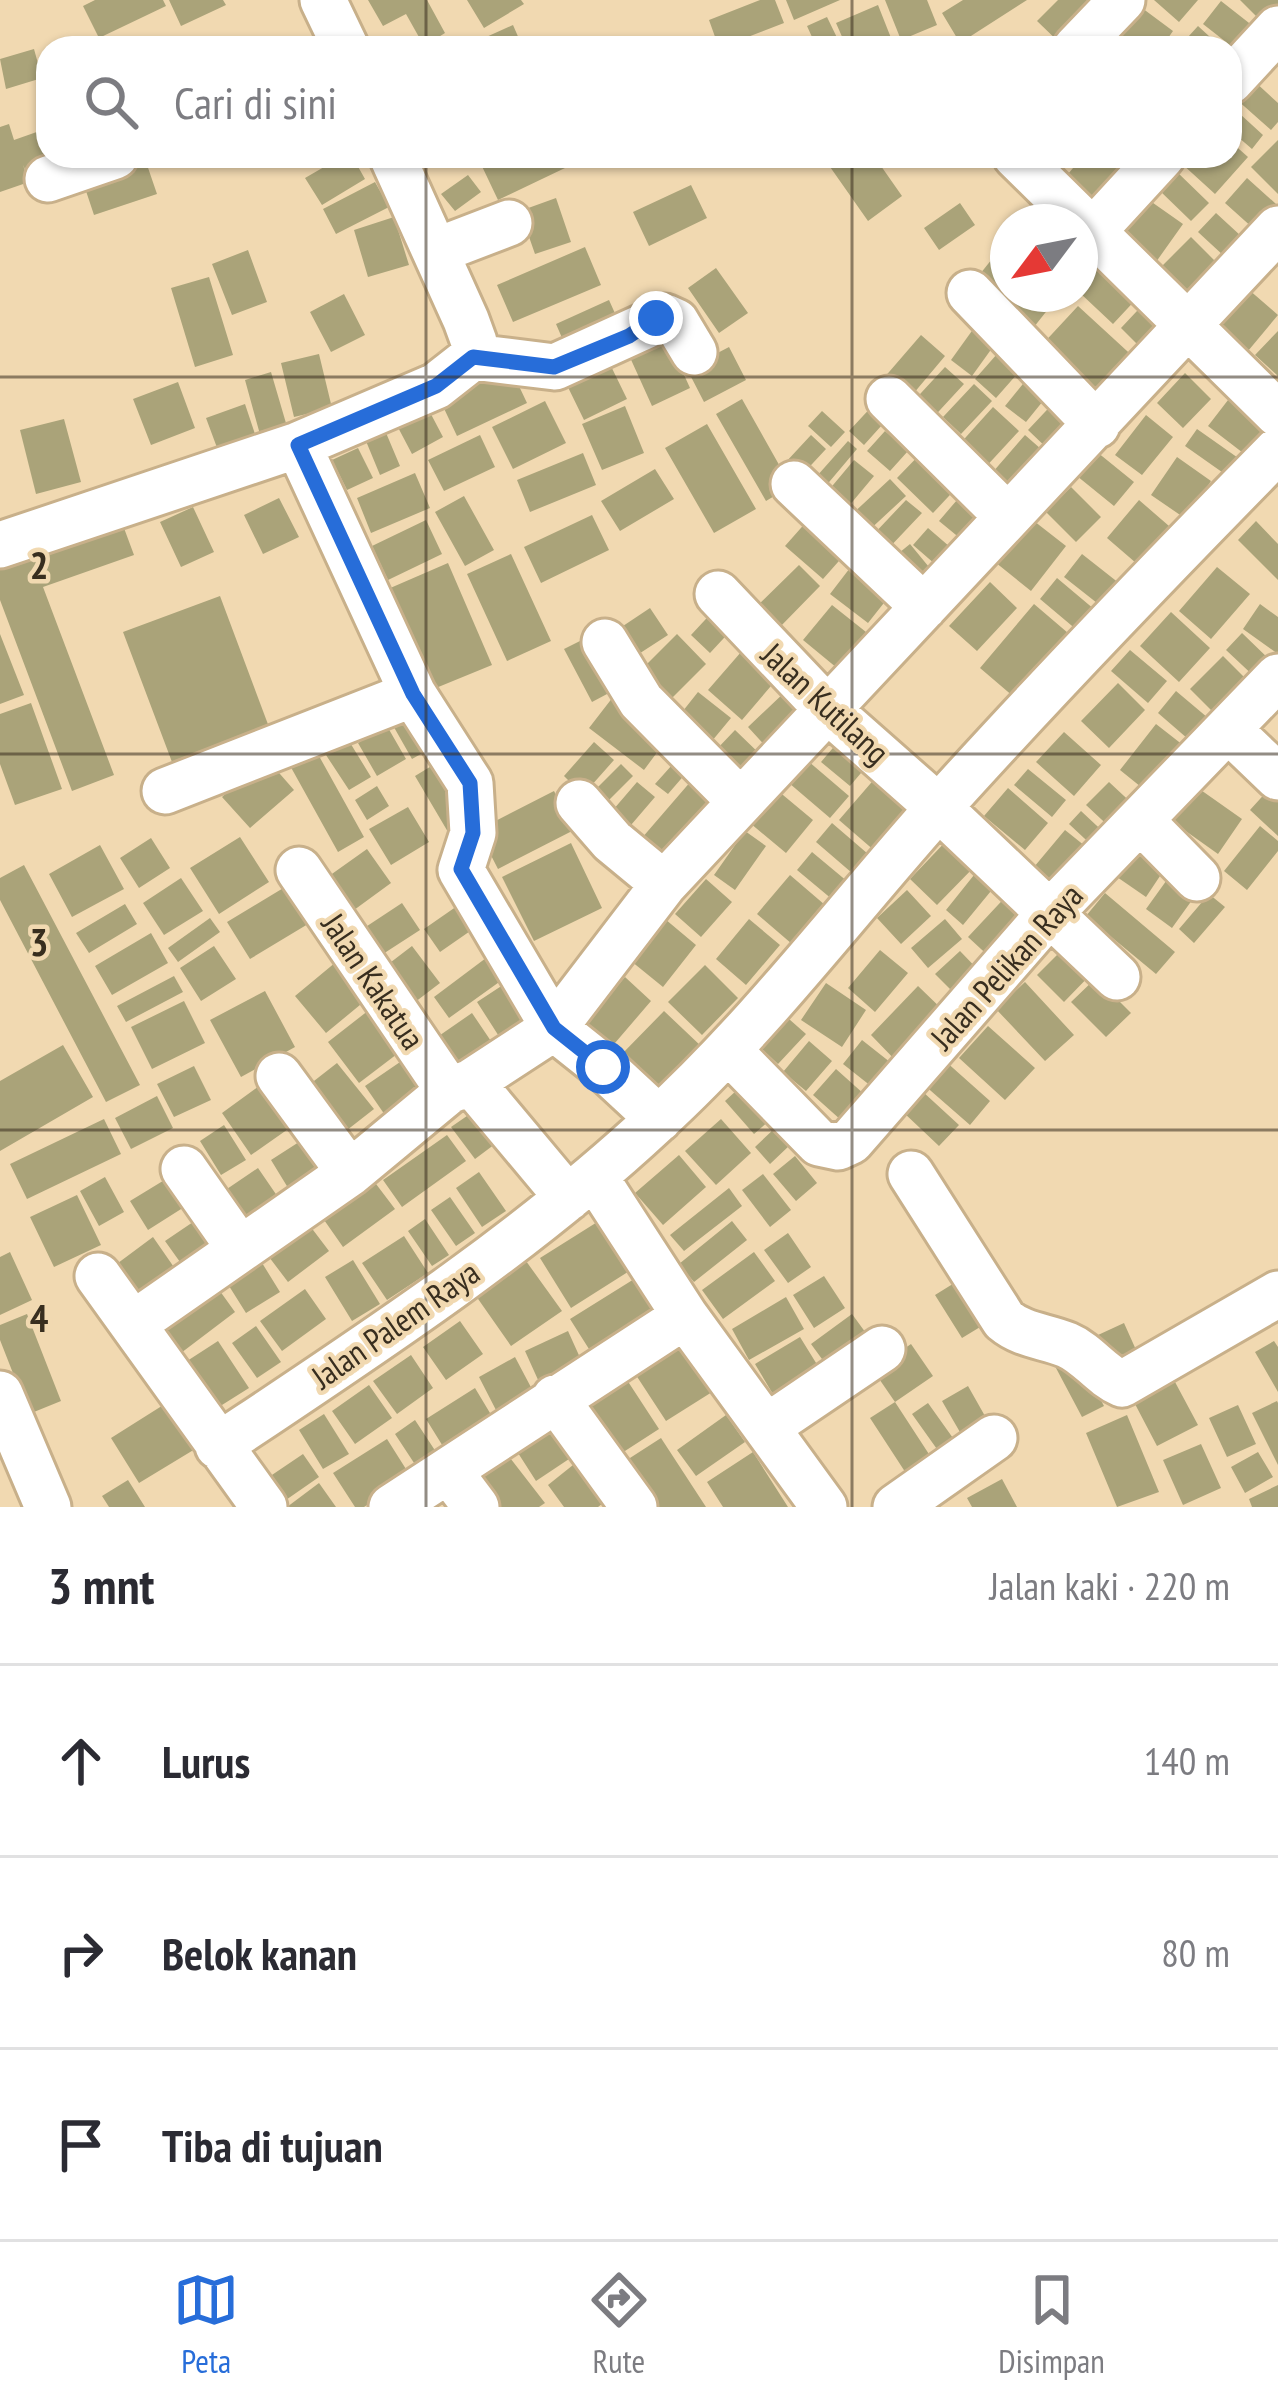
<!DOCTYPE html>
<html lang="id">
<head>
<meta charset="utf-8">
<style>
	:root { --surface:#fff; --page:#f2f2f3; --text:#2b2b33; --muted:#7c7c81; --line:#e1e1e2; --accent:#276dd9 }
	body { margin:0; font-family:"PT Sans Narrow",sans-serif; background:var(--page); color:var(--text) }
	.compass { position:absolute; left:990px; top:204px; width:108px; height:108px; border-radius:50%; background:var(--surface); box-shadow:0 3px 9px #0004; rotate:238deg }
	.stop { position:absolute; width:36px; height:36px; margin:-27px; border:9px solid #276dd9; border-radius:50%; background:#fff }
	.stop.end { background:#276dd9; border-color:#fff; box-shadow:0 3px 12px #0008 }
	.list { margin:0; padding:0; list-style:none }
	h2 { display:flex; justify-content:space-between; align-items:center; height:156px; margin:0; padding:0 48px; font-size:51px }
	h2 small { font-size:39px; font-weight:400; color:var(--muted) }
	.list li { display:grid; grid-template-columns:78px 1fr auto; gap:36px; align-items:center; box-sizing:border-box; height:192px; padding:0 48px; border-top:3px solid var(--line) }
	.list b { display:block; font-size:45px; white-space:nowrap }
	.list em { font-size:39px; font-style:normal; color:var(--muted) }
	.icon { flex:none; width:66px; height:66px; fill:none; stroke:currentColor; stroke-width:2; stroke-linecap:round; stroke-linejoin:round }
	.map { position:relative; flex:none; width:1278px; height:1507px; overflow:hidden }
	.search { position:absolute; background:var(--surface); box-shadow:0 3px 9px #0004; left:36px; right:36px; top:36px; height:132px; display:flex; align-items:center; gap:30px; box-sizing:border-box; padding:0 42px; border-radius:36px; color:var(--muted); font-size:45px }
	.sheet { height:732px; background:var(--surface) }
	nav { display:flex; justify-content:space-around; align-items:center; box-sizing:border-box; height:168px; border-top:3px solid var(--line); background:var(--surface); font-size:33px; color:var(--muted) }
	nav a { display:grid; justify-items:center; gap:6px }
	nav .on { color:var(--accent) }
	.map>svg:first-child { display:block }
	.building { fill:#aaa379 }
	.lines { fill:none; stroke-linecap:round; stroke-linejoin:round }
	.minor-casing { stroke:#c8b08a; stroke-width:51 }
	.minor { stroke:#fff; stroke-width:45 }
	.route { stroke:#276dd9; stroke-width:15 }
	.grid { fill:none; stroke:#382e1f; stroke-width:3; stroke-opacity:0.55 }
	.labels { text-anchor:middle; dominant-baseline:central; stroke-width:9; stroke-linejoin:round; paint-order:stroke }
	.street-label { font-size:33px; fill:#382e1f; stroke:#f1d9b1 }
	.grid-label { font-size:39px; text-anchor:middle; font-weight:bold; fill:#382e1f; stroke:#f1d9b1; stroke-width:9; stroke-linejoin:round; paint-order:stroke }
</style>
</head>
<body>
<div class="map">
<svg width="1278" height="1507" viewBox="0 0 1278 1507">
	<rect width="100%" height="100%" fill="#f1d9b1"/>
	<path class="building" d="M95 0H163L166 6 99 38 83 6Z
		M169 0H223L226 5 181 26Z
		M368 0H427L445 33 424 46 406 14 383 26Z
		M467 0H521L524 4 484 28Z
		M760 0H775L784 23 719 48 709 20Z
		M786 0H840L794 20Z
		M885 0H927L937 25 901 40Z
		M963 0H1027L960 43 942 13Z
		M1058 0H1092L1065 48 1037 21Z
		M1154 0H1198L1179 22Z
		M1240 0H1278V6L1262 22Z
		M1221 1 1258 30 1240 53 1203 24Z
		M878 5 893 43 881 48H847L836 23Z
		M1142 8 1173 31 1161 48H1138L1122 35Z
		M827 17 842 48H817L807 26Z
		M513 25 523 48H462Z
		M1198 26 1222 48H1178Z
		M34 49 42 78 6 89 0 59Z
		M1253 80 1278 103V122L1271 130 1236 99Z
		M1240 114 1263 135 1252 149 1230 130Z
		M9 124 14 140 48 128V156L29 178 23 165 29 182 0 192V127Z
		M1278 140V194L1251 167Z
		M1230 141 1248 157 1215 194 1181 163 1187 156H1230Z
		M144 156 157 194 94 215 81 176Z
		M343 156H352L365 179 322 205 305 178Z
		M486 156H559L565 168 498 200 479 160Z
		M840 156H874L902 196 868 221 828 164Z
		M1083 156H1103L1125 175 1097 209 1063 180Z
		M1175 170 1209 203 1191 221 1158 189Z
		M468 175 481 192 455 211 441 194Z
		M1247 178 1276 204 1254 229 1225 203Z
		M375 182 389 207 336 234 323 209Z
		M691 185 707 218 649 246 633 212Z
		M556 198 571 242 535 254 520 211Z
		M1146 198 1183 224 1156 262 1119 236Z
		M960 203 975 225 939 250 924 228Z
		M1216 213 1241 236 1224 256 1198 232Z
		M394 217 409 265 368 277 354 230Z
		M1191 237 1219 265 1190 294 1162 266Z
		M1008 239V294H1060L1034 327 976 279Z
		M585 247 601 285 513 322 497 285Z
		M248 250 267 302 232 315 212 264Z
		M1103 259 1141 294 1113 324 1080 293V284Z
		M716 268 748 313 719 333 688 288Z
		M209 277 233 355 195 367 171 288Z
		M1248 289 1278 315 1248 351 1218 324Z
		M344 294 365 335 331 352 310 312Z
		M1152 295 1177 320 1145 352 1121 328Z
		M609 300 622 329 569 354 556 324Z
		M1078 306 1139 362 1100 404 1039 348Z
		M974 328 995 344 972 376 951 360Z
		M1278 331V376L1255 355Z
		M666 335 690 388 652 406 628 353Z
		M921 335 945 356 908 400 883 379Z
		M1005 345 1026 364 996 398 975 379Z
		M729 347 746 380 704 402 687 369Z
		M319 354 332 408 294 417 281 363Z
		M606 356 627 399 584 420 563 377Z
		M510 367 527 403 457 436 440 400Z
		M945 367 964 384 928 423 909 406Z
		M1035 369 1056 385 1026 422 1005 406Z
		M271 372 288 430 261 438 245 380Z
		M1185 373 1211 399 1183 428 1157 403Z
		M178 382 195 428 151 445 133 399Z
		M974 384 992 401 961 434 943 417Z
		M1235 391 1273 421 1247 456 1208 426Z
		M1060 396 1084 419 1052 453 1028 430Z
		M423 399 443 437 412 454 392 416Z
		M742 399 791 486 766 501 716 414Z
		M545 401 566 443 513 469 492 427Z
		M876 402 891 415 864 445 849 431Z
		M245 404 257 440 219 453 206 418Z
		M625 406 644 453 602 470 582 424Z
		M993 407 1019 431 982 471 957 447Z
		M822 411 845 432 831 447 808 426Z
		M1146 415 1173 437 1142 475 1115 455Z
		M64 419 81 482 36 494 20 430Z
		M381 421 400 466 380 475 361 429Z
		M707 424 756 509 714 533 665 448Z
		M1197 429 1241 460 1229 477 1185 446Z
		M885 431 908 451 890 471 867 451Z
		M480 435 495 467 444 491 428 460Z
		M811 435 826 449 800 477 785 463Z
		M1025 435 1049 456 1015 495 992 473Z
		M848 441 857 449 819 494 809 485Z
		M927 447 963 481 933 513 897 478Z
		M358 448 373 478 347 490 332 460Z
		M1097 452 1134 482 1114 506 1077 476Z
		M583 453 596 485 530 512 517 480Z
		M1177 457 1211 481 1186 519 1151 495Z
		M854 460 874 476 843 513 823 497Z
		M655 469 674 499 620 531 601 501Z
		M415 473 430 508 371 533 357 498Z
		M890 479 906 496 865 534 849 517Z
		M1071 487 1101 517 1076 542 1046 512Z
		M963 493 990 517 967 544 939 521Z
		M464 496 494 550 465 566 435 512Z
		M279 498 299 537 263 554 244 515Z
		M906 500 922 513 886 551 871 537Z
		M1139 500 1169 526 1136 563 1107 538Z
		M193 507 214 552 181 567 160 522Z
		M1025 514 1066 546 1031 591 990 558Z
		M592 515 609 550 541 583 524 547Z
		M121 520 134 555 43 587 114 775 72 791 0 600V561Z
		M426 520 442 554 388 580 372 546Z
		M808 520 846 553 823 579 785 546Z
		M1256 521 1278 544V580L1238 540Z
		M928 528 957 553 943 571 913 545Z
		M910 544 938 578 922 591 894 557Z
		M511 554 551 641 507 661 467 574Z
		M1082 554 1129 591 1111 614 1064 577Z
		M448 563 492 665 431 690 388 589Z
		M853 564 891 594 868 623 830 594Z
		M799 565 820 586 778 629 756 607Z
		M1217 567 1250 594 1211 639 1179 611Z
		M1057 578 1101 615 1084 636 1040 599Z
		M990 582 1017 608 977 651 949 626Z
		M220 596 269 727 172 762 123 632Z
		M1034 604 1068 633 1014 697 980 668Z
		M1260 604 1278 617V654L1243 629Z
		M832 605 866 632 837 668 803 640Z
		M717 607 736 625 710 653 691 635Z
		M650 608 668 635 631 659 614 632Z
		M1171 612 1210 648 1179 682 1140 646Z
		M596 633 624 685 592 702 564 649Z
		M1242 633 1274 664 1258 680 1226 650Z
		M0 634 24 695 0 704Z
		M677 634 706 664 668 702 638 673Z
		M748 644 782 673 742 720 708 690Z
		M1130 650 1167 681 1148 703 1111 671Z
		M1223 656 1255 688 1222 721 1190 689Z
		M1118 683 1145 710 1109 748 1081 721Z
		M787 690 810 715 771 752 748 727Z
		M1176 691 1214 723 1195 745 1158 713Z
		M698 692 731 718 707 747 675 721Z
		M613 697 667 739 644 770 589 728Z
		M31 703 62 789 15 805 0 764V714Z
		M415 708 435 746 412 759 391 722Z
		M1156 724 1188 749 1151 795 1120 770Z
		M387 726 406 759 377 776 358 743Z
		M735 730 765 759 744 781 715 751Z
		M1064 732 1101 765 1074 796 1036 762Z
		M843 736 872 760 850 786 821 762Z
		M349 741 371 777 349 790 326 755Z
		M594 742 614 760 583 795 564 776Z
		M314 747 364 837 338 852 288 762Z
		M681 755 693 765 668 794 655 784Z
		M266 758 294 790 250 828 222 797Z
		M808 761 849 796 830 818 789 783Z
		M438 762 471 818 448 832 415 776Z
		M621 764 633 776 600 809 588 797Z
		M883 769 920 802 876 852 839 820Z
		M1028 769 1066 800 1052 817 1014 785Z
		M698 773 725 797 664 870 635 846Z
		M637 782 655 797 625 832 607 817Z
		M1109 782 1138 809 1116 833 1086 805Z
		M377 786 389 806 367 820 355 800Z
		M1008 788 1048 823 1025 850 984 816Z
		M1198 788 1242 819 1218 854 1173 822Z
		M1269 789 1278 797V836L1250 810Z
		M777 790 813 820 786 853 750 823Z
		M554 791 574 830 498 869 478 830Z
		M408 807 429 842 391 865 369 829Z
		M1081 811 1111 839 1099 852 1069 824Z
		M832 823 875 860 859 879 816 842Z
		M1260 826 1278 841V851L1247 890 1224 871Z
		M1065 830 1090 850 1058 888 1034 867Z
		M745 831 766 846 735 890 714 875Z
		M951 836 978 863 937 905 910 879Z
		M240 837 269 882 219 914 190 868Z
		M151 838 170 868 139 888 120 858Z
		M1142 842 1170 861 1146 897 1117 877Z
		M571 843 602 908 534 941 502 877Z
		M100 845 124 889 72 917 49 874Z
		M367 849 391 883 339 921 315 886Z
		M812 852 848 882 833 900 797 870Z
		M24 865 140 1085 106 1102 0 900V878Z
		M982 865 1000 880 963 925 946 910Z
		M1174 870 1200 889 1172 928 1146 909Z
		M790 875 825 905 792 944 757 914Z
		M181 878 203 911 164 935 143 903Z
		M706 879 732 902 701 937 675 914Z
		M285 887 308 924 250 959 227 922Z
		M907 890 931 916 901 944 877 918Z
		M1012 890 1038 914 994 961 968 937Z
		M1105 893 1175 952 1156 974 1086 916Z
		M1209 894 1225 907 1194 943 1179 929Z
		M402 903 420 930 369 963 352 936Z
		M125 904 137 924 89 953 76 933Z
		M460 904 476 927 440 952 424 929Z
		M210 918 220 932 178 962 168 948Z
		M665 919 696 945 663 987 631 961Z
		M749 919 780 945 746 985 716 959Z
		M945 919 962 939 928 968 911 948Z
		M151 933 168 963 112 995 95 966Z
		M1071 941 1097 968 1064 1002 1037 975Z
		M214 946 236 979 201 1001 180 968Z
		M412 946 440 983 406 1009 378 972Z
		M880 950 908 973 875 1012 848 988Z
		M960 951 986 978 962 1001 935 974Z
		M486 958 502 980 449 1018 434 997Z
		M336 962 366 1000 326 1033 295 996Z
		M705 965 738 998 702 1035 668 1002Z
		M174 976 183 992 126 1022 117 1006Z
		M625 977 651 1001 609 1050 582 1027Z
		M1096 978 1131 1013 1106 1037 1071 1002Z
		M1025 982 1074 1035 1045 1061 996 1009Z
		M506 983 532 1021 502 1041 477 1002Z
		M826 983 866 1010 842 1047 801 1020Z
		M918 986 947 1014 899 1064 871 1035Z
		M265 991 295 1047 241 1077 210 1020Z
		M184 1001 205 1043 152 1069 131 1027Z
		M369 1010 401 1051 359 1083 328 1042Z
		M664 1011 702 1047 660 1092 621 1055Z
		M472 1013 497 1050 459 1077 433 1040Z
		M789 1019 806 1034 778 1064 762 1049Z
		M988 1026 1035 1068 1005 1100 959 1058Z
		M862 1040 900 1070 881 1094 843 1064Z
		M809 1041 832 1061 806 1091 783 1072Z
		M63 1045 93 1097 0 1151V1081Z
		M403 1060 425 1093 387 1118 365 1086Z
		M944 1060 990 1101 970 1125 923 1084Z
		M337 1063 374 1109 342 1134 305 1088Z
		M194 1066 211 1100 174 1117 157 1084Z
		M836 1069 874 1103 851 1129 813 1095Z
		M749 1079 779 1112 754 1134 725 1101Z
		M262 1084 291 1127 251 1155 222 1113Z
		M922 1091 959 1125 939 1146 903 1112Z
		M157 1096 173 1128 131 1149 115 1118Z
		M480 1107 503 1138 475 1159 451 1127Z
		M104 1119 121 1154 27 1199 10 1164Z
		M721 1119 751 1153 716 1185 685 1151Z
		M224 1125 246 1160 221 1175 200 1141Z
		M774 1129 790 1145 770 1164 755 1147Z
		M447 1135 466 1161 402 1207 383 1180Z
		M299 1142 322 1178 293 1196 271 1160Z
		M679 1155 706 1187 663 1225 635 1193Z
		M795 1156 817 1183 796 1201 773 1174Z
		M258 1168 282 1203 248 1227 224 1191Z
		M479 1172 506 1211 482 1227 456 1188Z
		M763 1174 791 1210 770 1227 742 1190Z
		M171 1176 189 1204 148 1230 130 1201Z
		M105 1177 124 1212 99 1226 80 1191Z
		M373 1180 395 1209 343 1247 322 1217Z
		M729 1188 742 1206 684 1251 670 1235Z
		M77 1195 101 1245 54 1267 30 1217Z
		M450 1197 475 1233 456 1246 431 1210Z
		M610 1214 642 1263 571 1308 540 1258Z
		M425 1219 449 1255 432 1266 408 1231Z
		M196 1220 215 1248 185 1269 165 1241Z
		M732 1221 747 1240 694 1282 679 1264Z
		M307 1222 329 1251 288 1282 266 1253Z
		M788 1233 811 1267 788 1283 764 1250Z
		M404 1236 428 1273 387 1300 362 1263Z
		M153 1237 178 1273 139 1301 114 1266Z
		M10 1252 32 1300 0 1315V1257Z
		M754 1252 775 1281 723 1319 702 1290Z
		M259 1258 280 1292 246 1313 224 1278Z
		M353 1260 380 1304 352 1321 325 1277Z
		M526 1261 562 1311 511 1346 476 1296Z
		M647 1271 666 1301 589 1349 570 1319Z
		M824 1276 845 1308 814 1328 793 1295Z
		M964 1277 990 1321 962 1338 935 1295Z
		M217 1287 235 1312 177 1356 158 1330Z
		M305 1289 326 1319 282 1351 260 1321Z
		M786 1297 804 1329 749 1360 732 1329Z
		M27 1314 61 1401 29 1414 0 1340V1325Z
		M852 1314 871 1340 830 1370 811 1344Z
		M460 1321 483 1354 446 1380 423 1347Z
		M1124 1323 1141 1361 1115 1373 1098 1335Z
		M256 1326 281 1362 257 1378 232 1343Z
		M568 1331 582 1362 539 1382 525 1351Z
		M685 1333 720 1387 666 1421 632 1369Z
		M800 1337 826 1379 780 1406 755 1364Z
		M218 1341 249 1388 214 1410 184 1363Z
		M1274 1341 1278 1347V1392L1255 1352Z
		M911 1344 933 1376 895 1402 873 1370Z
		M411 1355 433 1388 397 1414 373 1381Z
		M1077 1356 1104 1406 1082 1417 1056 1368Z
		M515 1357 534 1393 497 1412 479 1377Z
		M627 1380 659 1429 611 1460 580 1411Z
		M1175 1382 1198 1425 1157 1446 1135 1404Z
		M369 1385 392 1418 355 1444 332 1411Z
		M968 1386 994 1432 968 1446 942 1401Z
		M475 1388 493 1418 444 1448 426 1419Z
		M176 1397 205 1443 139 1483 111 1438Z
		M1277 1401 1278 1403V1465L1252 1413Z
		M895 1402 938 1468 913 1484 870 1418Z
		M928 1403 965 1455 949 1466 912 1414Z
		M1238 1405 1256 1444 1227 1457 1209 1418Z
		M324 1414 349 1454 323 1469 299 1430Z
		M553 1415 578 1453 536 1481 511 1442Z
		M726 1415 745 1442 696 1476 677 1450Z
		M1127 1415 1159 1492 1117 1507 1086 1433Z
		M415 1420 438 1455 418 1469 395 1434Z
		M661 1438 706 1507H643L616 1467Z
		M387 1439 411 1477 364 1507H355L333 1473Z
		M1201 1444 1221 1488 1183 1505 1163 1460Z
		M753 1452 788 1507H723L707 1482Z
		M1258 1452 1273 1477 1245 1493 1231 1467Z
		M303 1454 319 1477 283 1502 266 1479Z
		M507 1454 545 1503 539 1507H496L474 1479Z
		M578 1461 607 1500 598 1507H564L548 1485Z
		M1002 1479 1017 1507H972L967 1498Z
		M128 1480 145 1507H109L102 1496Z
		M319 1483 336 1507H287Z
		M1278 1485V1507H1252L1249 1499Z"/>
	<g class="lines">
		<g class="minor-casing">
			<path id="minor" d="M323 0 346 48
				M1076 48 1122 0
				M1230 81 1278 29
				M392 156 466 320 474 342 473 357
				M1016 156 1278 414
				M48 179 115 156
				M1094 230 1162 156
				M436 251 509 223
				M970 293 1097 425
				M889 399 1007 516
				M298 445 413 694 470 783 473 833 461 870 554 1028 603 1067 659 1119
				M794 484 924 607
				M0 545 298 445 436 386 473 357 555 367 665 317 676 322 694 352
				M718 594 829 711 939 808 1117 977
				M605 642 641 701 740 801
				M1230 731 1278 777
				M165 791 413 694
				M579 803 612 841 664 884
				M1141 821 1197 878
				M299 870 449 1091
				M728 1050 819 1143 838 1147 851 1141 1050 913 1278 677
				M279 1076 350 1173
				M471 1082 568 1198
				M184 1169 240 1249
				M911 1174 1004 1320C1023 1336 1046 1336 1067 1345 1088 1354 1101 1375 1122 1384L1278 1294
				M595 1177 685 1316 824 1507
				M98 1276 264 1507
				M133 1324 350 1173 449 1091 471 1082 554 1028 664 884 1278 229
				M0 1394 48 1507
				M555 1398 634 1507
				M768 1426 882 1349
				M218 1446C368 1346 522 1246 655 1122 760 1026 846 911 940 806 1050 684 1163 567 1278 450
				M449 1471 476 1507
				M392 1507 685 1316
				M896 1507 994 1438"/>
		</g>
		<use href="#minor" class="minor"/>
	</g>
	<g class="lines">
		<path class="route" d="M603 1067 554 1028 461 869 473 833 470 783 413 694 298 445 436 386 473 357 554 367 629 336 656 318"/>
	</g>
	<path class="grid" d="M426 0V48M852 0V48M426 156V1507M852 156V1507M0 377H1278M0 754H1278M0 1130H1278"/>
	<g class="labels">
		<g class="street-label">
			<text transform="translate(826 703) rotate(43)">Jalan Kutilang</text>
			<text transform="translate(1006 966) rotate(-48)">Jalan Pelikan Raya</text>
			<text transform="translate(374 981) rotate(56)">Jalan Kakatua</text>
			<text transform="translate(395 1324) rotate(-35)">Jalan Palem Raya</text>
		</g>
	</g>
	<g class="grid-label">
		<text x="39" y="579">2</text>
		<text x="39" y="956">3</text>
		<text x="39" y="1332">4</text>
	</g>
</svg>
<svg class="compass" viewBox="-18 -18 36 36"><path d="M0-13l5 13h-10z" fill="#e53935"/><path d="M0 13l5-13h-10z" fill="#7c7c81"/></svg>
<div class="stop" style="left:603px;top:1067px"></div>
<div class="stop end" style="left:656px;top:318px"></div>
<div class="search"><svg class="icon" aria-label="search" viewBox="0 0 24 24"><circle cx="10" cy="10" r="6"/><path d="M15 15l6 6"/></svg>Cari di sini</div>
</div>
<section class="sheet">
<h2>3 mnt<small>Jalan kaki · 220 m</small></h2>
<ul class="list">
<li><svg class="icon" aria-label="ahead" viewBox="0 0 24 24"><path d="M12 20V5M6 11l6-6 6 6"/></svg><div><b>Lurus</b></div><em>140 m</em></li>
<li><svg class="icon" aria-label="right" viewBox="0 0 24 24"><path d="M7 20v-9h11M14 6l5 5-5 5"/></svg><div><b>Belok kanan</b></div><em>80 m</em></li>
<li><svg class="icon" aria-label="arrive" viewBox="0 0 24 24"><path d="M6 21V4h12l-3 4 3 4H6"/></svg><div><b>Tiba di tujuan</b></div></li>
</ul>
</section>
<nav>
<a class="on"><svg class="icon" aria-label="map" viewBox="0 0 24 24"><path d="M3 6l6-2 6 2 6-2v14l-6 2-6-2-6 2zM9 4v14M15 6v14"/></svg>Peta</a>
<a><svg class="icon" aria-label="directions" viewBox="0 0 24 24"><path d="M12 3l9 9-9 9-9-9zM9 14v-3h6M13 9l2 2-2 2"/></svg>Rute</a>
<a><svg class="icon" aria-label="saved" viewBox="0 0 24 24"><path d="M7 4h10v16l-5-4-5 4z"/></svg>Disimpan</a>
</nav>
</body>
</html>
